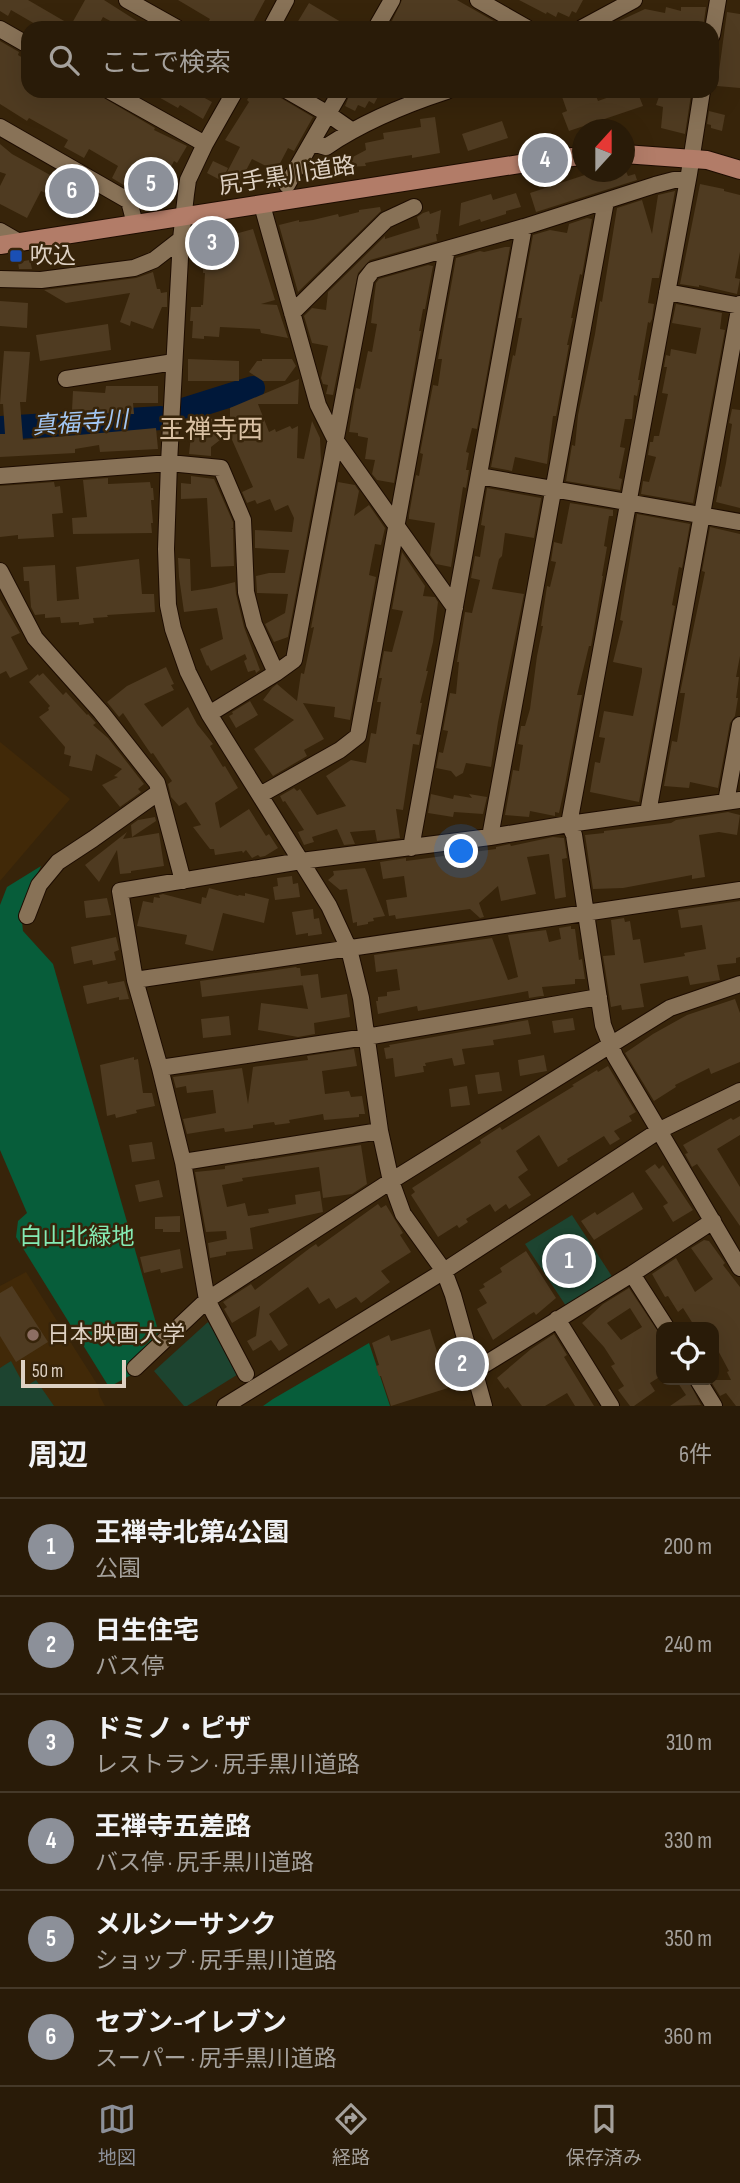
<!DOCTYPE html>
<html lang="ja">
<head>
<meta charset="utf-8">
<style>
	:root { --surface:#291b08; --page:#312412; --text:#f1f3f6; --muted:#a5a19c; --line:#453929; --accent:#8c9099 }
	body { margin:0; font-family:"Sofia Sans Condensed","Noto Sans JP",sans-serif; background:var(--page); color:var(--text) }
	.controls { position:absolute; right:21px; bottom:21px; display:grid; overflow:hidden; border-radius:14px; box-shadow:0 7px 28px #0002 }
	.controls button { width:63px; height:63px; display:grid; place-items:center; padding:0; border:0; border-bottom:2px solid var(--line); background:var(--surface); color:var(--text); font:35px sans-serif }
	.compass { position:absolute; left:572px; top:119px; width:63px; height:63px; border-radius:50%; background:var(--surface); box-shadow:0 7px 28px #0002; rotate:21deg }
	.scale { position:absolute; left:21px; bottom:18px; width:105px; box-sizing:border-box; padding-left:7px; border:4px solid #ded1c3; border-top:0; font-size:19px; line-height:24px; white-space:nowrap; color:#ded1c3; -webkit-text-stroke:5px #37240a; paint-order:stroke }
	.you { position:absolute; left:462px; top:852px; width:24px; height:24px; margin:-18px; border:5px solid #fff; border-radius:50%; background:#1a73e8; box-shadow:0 0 0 10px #1a73e833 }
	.badge { display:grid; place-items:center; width:46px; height:46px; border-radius:50%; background:var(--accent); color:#fff; font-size:23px; font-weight:700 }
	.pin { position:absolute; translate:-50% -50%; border:4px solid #fff; box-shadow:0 2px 7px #0006 }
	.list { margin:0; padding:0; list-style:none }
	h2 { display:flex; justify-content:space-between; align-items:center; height:91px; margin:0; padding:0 28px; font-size:30px }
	h2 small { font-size:23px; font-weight:400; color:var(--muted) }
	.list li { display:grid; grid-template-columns:46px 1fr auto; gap:21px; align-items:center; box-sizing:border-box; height:98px; padding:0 28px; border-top:2px solid var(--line) }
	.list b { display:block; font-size:26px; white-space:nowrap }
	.list p { margin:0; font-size:23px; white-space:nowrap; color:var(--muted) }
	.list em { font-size:23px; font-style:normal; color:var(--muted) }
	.icon { flex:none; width:38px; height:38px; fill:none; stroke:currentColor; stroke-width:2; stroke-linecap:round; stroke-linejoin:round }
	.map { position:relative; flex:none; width:740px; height:1406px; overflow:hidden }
	.search { position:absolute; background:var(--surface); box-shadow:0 7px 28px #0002; left:21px; right:21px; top:21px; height:77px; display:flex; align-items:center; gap:18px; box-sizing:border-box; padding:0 24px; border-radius:21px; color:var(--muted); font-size:26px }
	.sheet { height:679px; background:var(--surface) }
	nav { display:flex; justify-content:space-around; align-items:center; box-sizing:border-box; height:98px; border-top:2px solid var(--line); background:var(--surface); font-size:19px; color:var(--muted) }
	nav a { display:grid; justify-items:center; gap:4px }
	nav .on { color:var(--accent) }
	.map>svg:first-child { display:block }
	.built { fill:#412908 }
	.green { fill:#1d4430 }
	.forest { fill:#075d3a }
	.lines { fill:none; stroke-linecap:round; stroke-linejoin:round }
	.river { stroke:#00183a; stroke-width:24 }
	.building { fill:#4f3b21; fill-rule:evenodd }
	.minor-casing { stroke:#1d0c00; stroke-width:18 }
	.major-casing { stroke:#1d0c00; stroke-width:20 }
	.minor { stroke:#887257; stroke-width:16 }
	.major { stroke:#b27c68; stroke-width:18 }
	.transit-dot { fill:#1a4fb4; stroke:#37240a; stroke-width:2.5 }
	.education-dot { fill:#8d6e63; stroke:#37240a; stroke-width:2.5 }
	.labels { text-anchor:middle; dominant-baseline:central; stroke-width:5; stroke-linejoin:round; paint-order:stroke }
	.street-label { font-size:23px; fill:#ded1c3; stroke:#37240a }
	.poi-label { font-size:23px; fill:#ded1c3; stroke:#37240a; text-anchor:start }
	.park-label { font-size:23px; fill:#84ebb4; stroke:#37240a }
	.water-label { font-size:24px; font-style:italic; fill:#a2c7f4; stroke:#37240a }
	.quarter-label { font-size:26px; fill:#d9c0a3; stroke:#37240a }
</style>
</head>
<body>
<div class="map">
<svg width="740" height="1406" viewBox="0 0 740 1406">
	<rect width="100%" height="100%" fill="#37240a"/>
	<path class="built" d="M0 742 70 799 0 881Z
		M26 1272 97 1384 100 1397 105 1406H0V1286Z"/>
	<path class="green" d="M572 1215 613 1278 566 1306 525 1244Z
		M208 1322 240 1373 187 1406H184L154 1371Z
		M11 1361 25 1387 36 1380 54 1406H0V1368Z"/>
	<path class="forest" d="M41 866 21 913 23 931 53 964 160 1337 146 1367 109 1387 16 1237 18 1221 27 1213 0 1150V905L7 887Z
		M369 1343 390 1406H263L273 1399Z"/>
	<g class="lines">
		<path class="river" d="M183 410 253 388
			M0 428 161 418"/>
	</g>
	<path class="building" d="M0 0H28L71 25 85 0H104L148 28H123L103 17 97 28H42L11 10 8 16 0 11Z
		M178 0H265L250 28H205L210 19Z
		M402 0H457L506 28H395L390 25Z
		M519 0H583L576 13 572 11 569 17 558 12 556 17 547 12 546 14Z
		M309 3 351 28H294Z
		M666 7 681 11V7H706L703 28H604L645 9 665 13Z
		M727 12 740 14V88L717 86Z
		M0 41 19 52 18 55 28 61V91H92L155 128 154 130 187 146 177 163 174 161 158 192 144 200 135 192 112 178 118 166 89 149 84 158 64 147 68 140 29 118 27 121 0 104Z
		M148 91H192L212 102 203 119 180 105 178 108Z
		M252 91H269L313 117 294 151 288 148 276 171 252 159 239 184 225 176 240 147 225 140 249 102 247 100Z
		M351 91H381L374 104 369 101 365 108 358 105 355 111 345 106Z
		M560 91H594L598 101 626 91H637L643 106 569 131 562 113 567 111Z
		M661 91H675L691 95 685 134 661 128 663 107 656 105Z
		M709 111 725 115 722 131 711 128V125L707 124Z
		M435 117 440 153 412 158V155L387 159 365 163 366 166 332 168 366 150 365 143 384 139 383 133 421 127 420 119Z
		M502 121 508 138 468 151 462 134Z
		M0 144 12 154 61 181 64 176 91 191 82 206 51 189 48 194 41 191 27 218 0 204V186L6 174 0 172Z
		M213 161 228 168 222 181 207 173Z
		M625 169 628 176 635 174 637 180 536 212 530 193 591 173V176L602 173 603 177 618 172H625Z
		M700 184 724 189V191L740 195V252L735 278 740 279 737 294 699 285V287L680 284Z
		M675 191 659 278H652L648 303 654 304 652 319 650 323 648 322 638 380H640L637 396 634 395 632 419H625L620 447 625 448 619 478 622 479 620 490 566 481 572 445 575 446 578 415 595 334 600 301 602 302 617 208 642 200 652 234 658 195Z
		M516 193 521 207 506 211V214L481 222 480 219 459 226 461 203 491 194 493 200Z
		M380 207 381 211 298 292 279 225 299 220V222L313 220 338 214 339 217 359 212V210Z
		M441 210 438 234H436L437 241 370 260 358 273 333 395 326 394 328 385 323 384 321 378 328 346 312 343 304 316 312 308 326 310 328 292 385 236V239L420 228 417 217 423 213 429 211 430 214Z
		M587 218 592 219 582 275 580 274 571 318H573L567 345H569L556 416H553L547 464 515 457 512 471 491 467 513 355 515 356 522 318H518L533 235 550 230 567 233 569 224Z
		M253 229 275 300 261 304 277 305 288 338 261 333 260 329 220 327 219 337 204 336V339L192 338 193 321H190L191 307H201V305H203L205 273H203L204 241 207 235 224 237Z
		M505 247H510L477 429 472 428 466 452 469 453 466 470H469L466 488 463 487 451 567 436 564 430 555 435 523 409 519V515L416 475 419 476 423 454 420 453 433 385 438 386 442 359H438L456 258 480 251 484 252Z
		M30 260 32 269H19L18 262Z
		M428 265 433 266 425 309H423L419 331H421L394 483 377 480 372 474 375 460 365 459 368 438 358 436V433L349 432 356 388 360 389 368 351 372 352 377 324 371 323 376 283 379 279Z
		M153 272 157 289H160L161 293 167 292V307H162L153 329 131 321 130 326 120 322 130 293 66 303 44 290 136 278Z
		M0 301 28 303 27 328 0 326Z
		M676 304 722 313 720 329 725 330 693 503 641 494 643 481 649 482 656 457 648 455 650 442H653L654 436H659L668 394 662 393 667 367H664L666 355 670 356 671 349 696 354 701 328 672 323Z
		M108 324 111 350 40 361 36 335Z
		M4 351 30 352 26 402H20L23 440 156 428 158 449 100 452 99 445 75 449V453L0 457V434H5L3 404H0Z
		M188 359 239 361V381H188Z
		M262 359H292L296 366 285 381H263L249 372 257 361H262Z
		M299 379 298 404H258L269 432 275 429 276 432 290 426 292 429 298 426 297 458 304 459 312 421 320 438 321 461 288 637 274 642 265 624 285 613 288 594 257 593 256 576 269 573H285L289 550 255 548V530L292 532 294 518 288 505 275 511 270 499 257 504 255 500 247 503 242 492 253 487 229 433 211 447V456L189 454 192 426H199L197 420 230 417V408Z
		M106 386H158V403H133L134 414 88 413V411L72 410 73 391 105 393Z
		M732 409 740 410V508L716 502 719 486 721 487 726 463 732 424 729 423Z
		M191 476 214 479 233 522V528L231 529H233L234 566 211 567 207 498 181 499V483L191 484Z
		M108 478V484L150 482 151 488H153L154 500H151L153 523H151L152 533 73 534 72 518 87 517 83 480Z
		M54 482 55 487 60 486 63 513 52 514 54 537 18 539V535L0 537V486Z
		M338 482 355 485 359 491 354 516 369 505 385 528 381 545 375 544 369 575 376 577 350 720 334 717 335 707 303 703 324 739 304 750 307 756 273 776 254 749 294 720 263 700 272 688 277 684 297 701 301 673 304 674 314 627 311 628Z
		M487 488 541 498V499L534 538 505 533 502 556 499 559 492 589 524 594 498 722 491 767 466 763 463 773 456 777 451 771 436 768 439 752 443 753 448 731 443 730 450 693 456 694 459 662H457L465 612 472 613 480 580 471 578 475 556 480 557 485 526 481 525Z
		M570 503 613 510V516H609L604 546 607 547 602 576H603L591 646H589L577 695H582L565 785 559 813 555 812V816L530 811 529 817 505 815 513 770 519 771 523 745 518 744 521 726H525L530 709 537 656 543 626H541L547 586 550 587 556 562 551 561 554 542 562 544Z
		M637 514 690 524 682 568 679 567 672 605 675 606 639 802 590 792 595 762 600 763 605 738 599 737 604 711 633 716 642 672V668L613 662 623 621 620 620Z
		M710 527 740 534V656L736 677H739L736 698H738L735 716 730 723 718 788 690 782 689 788 664 786 672 741 677 742 685 693H680L705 572 702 571Z
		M402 552 425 586 423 596 435 597 438 602 433 642 426 671H428L420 703H422L416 734 421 735 419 745 413 744 403 810 396 809 400 838 377 841 375 830 350 832 355 844 344 845 337 829 312 837 314 842 304 845 298 832 304 830 285 801 283 802 280 796 294 788 297 791 300 789 317 815 346 806 326 776 351 760 366 763 371 733 376 734 381 702H377L382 678H379L384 651 392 652 403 611 392 609Z
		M178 558 190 559 191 591 211 588 235 582 236 594 244 627 260 670 256 673 255 670 248 672 244 661 247 659 245 654 211 671 208 665 207 666 200 649 223 639 217 608 184 612 179 577Z
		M139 559 142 594H154L155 612 107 615 108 617 93 618 94 623 79 625V622L61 623 60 617 45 618V614L35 615 31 607 29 581H24L23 567 55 565 57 601 79 599 76 567Z
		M0 599 20 633 11 637 28 669 10 678 6 671 0 674Z
		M166 667 174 684 171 685 174 690 144 704 162 727 188 707 197 724 213 744 210 746 223 767 225 766 238 788 215 803 220 828 249 809 266 836 269 834 278 848 265 856 260 857 258 855 252 858 246 850 243 853 242 851 215 855 214 849H210L193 827 201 825 186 802 179 806 171 797 168 784 172 781 153 753 151 754 123 713 119 717 107 702 127 686Z
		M43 673 63 695 66 692 87 715 88 714 96 723 93 725 108 738 144 784 138 789 141 792 120 807 102 785 118 777 114 776 122 769 96 754 92 771 69 766 71 756 64 754 65 747 39 717 49 710 48 708 50 706 29 682 38 674 39 676Z
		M250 701 258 715 236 728 229 716 233 714 232 712Z
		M431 794 453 799 454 795 472 798 469 794 487 797 483 814 454 812 453 817 428 813Z
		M728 812 740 815 737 835 719 832 699 835 705 877 692 879V875L623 888 593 889 585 835 604 833V831L671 823 676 820Z
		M155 817 156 821 132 837 131 825 138 820Z
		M127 832 123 839 159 833 164 866 131 871V873L120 874 117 850 99 882 85 865Z
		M553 837 564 838 567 858 562 859 566 897 555 899 549 854 527 857 536 894 501 901 498 886 479 903 484 917 480 918 470 909 396 919 395 915 389 916 386 900 407 897 404 876 383 879 380 862 406 858V861L496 849V847L510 844 511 846Z
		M365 868 385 916 373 918 374 921 368 922V924L357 926V922L353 923 347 889 340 890 328 880 334 875 333 871Z
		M292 876 293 884 298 883 300 897 275 900 273 887 278 886 277 878Z
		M209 888 238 896 239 895 245 896V893L269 899 264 923 223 913 213 951 185 944 187 935 137 926 143 901 153 903 154 897 160 898 159 895 163 894 201 904 202 897 206 898Z
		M107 898 111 915 86 918 84 901Z
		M740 901V957L736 958V963L717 965 720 980 690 985 688 976 640 984 644 1007 622 1010 621 1005 611 1007 603 956 615 955 611 920 624 918 625 922 630 921 633 940 640 939 644 963 685 956 684 953 706 949 702 925 681 928 678 910Z
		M313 909 314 919 319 918 322 934 308 936V933L296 935 292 912Z
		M571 926V929H575L579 960 582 959 585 979H575V984L542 987 544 996H541L529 998 528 991 418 1011 417 1006 378 1014 376 1001H378V997L387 996V992L400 990 397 969 376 972 374 955 492 938 508 980 518 977 508 935 546 930 549 942 561 939 559 928Z
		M116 937 119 950 114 952 116 960 93 965 92 960 74 964 71 947Z
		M296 967 297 968H300L301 976 318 974 321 998 347 994 350 1017 314 1023 315 1034 298 1037 258 1030 261 1003 308 1009 302 981 303 985 202 997 200 981Z
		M107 981 108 984 124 981 129 999 119 1000V997L87 1004 83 986Z
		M735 999 740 1013V1062L711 1074 709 1068 675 1085 676 1087 654 1101 625 1053 653 1034 687 1015Z
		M229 1016 231 1035 203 1038 201 1019Z
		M573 1018 575 1030 554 1033 552 1021Z
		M528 1020 531 1034 493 1040 494 1045 462 1049 465 1064 454 1066 452 1058 425 1063 426 1066H423L424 1072 395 1077 393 1058 386 1059 384 1048 390 1047 389 1045Z
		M354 1049 357 1066 322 1071 325 1094 349 1091 351 1097 362 1096 365 1114H359V1117L324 1120 323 1114 289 1120 290 1123 275 1125 274 1122 253 1125V1128L225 1132 224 1128 187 1134 183 1119 216 1113 213 1090 187 1093 186 1086 176 1088 173 1077 242 1068 248 1104 253 1067 308 1060 307 1056Z
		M544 1055 547 1071 520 1076 518 1060Z
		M134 1057V1060L138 1059 143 1093H152L155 1106 136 1110 137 1113 116 1118 115 1114 107 1116 100 1065Z
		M608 1066 636 1112 629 1116 632 1121 614 1131 620 1139 610 1145 604 1136 567 1159 568 1161 558 1167 539 1135 516 1151 528 1170 518 1177 531 1195 509 1209 506 1204 495 1212 490 1204 466 1219 468 1222 459 1228 457 1225 438 1237 411 1195 415 1192 412 1188 457 1159 481 1143 480 1140 500 1127 502 1130 574 1086 572 1085 597 1070 598 1072Z
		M499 1072 502 1091 478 1094 475 1075Z
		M467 1086 470 1105 451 1107 449 1089Z
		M740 1116V1135L717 1149 740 1187V1226L697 1164 692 1167 685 1154 688 1153 683 1145 731 1118 733 1120Z
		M152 1142 155 1159 132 1162 129 1145Z
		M361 1145 367 1184 352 1194 323 1198 319 1167 242 1178 243 1181 222 1185 227 1207 245 1203 248 1216 269 1213 268 1209 296 1204 295 1195 320 1191 323 1212 250 1228 253 1249 226 1252V1255L210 1258 208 1243 227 1239 226 1231 206 1232 195 1172 225 1169V1166L231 1165Z
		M655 1164 659 1169 663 1165 693 1210 673 1222 663 1206 668 1203 645 1171Z
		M159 1180 163 1197 139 1202 135 1185Z
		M633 1192 643 1209 594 1240 581 1221 595 1212 597 1215Z
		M378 1204 381 1208 386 1205 403 1233 400 1235 411 1252 381 1271 390 1282 361 1303 356 1297 336 1309 329 1298 319 1304 308 1287 269 1314 288 1345 279 1351 271 1340 253 1351 247 1341 256 1336 260 1306 232 1323 224 1309 227 1307 223 1302 251 1284 255 1290 310 1248 316 1244 318 1247Z
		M180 1216V1232H163V1229H155V1217Z
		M704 1240 709 1241 725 1263 723 1265 740 1287V1406H736L726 1393 720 1396 710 1380H731L727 1372 729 1371 714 1343V1327H695L683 1308 678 1312 668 1296 665 1297 652 1274 676 1258 695 1292 713 1279 691 1248Z
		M180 1249 183 1268 161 1273 160 1269 144 1273 140 1257Z
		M526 1251 556 1298 536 1315 534 1312 529 1315 493 1340 477 1309 487 1303 479 1290 485 1287 483 1284 502 1272 500 1268Z
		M12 1286 48 1342 16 1362 0 1336V1293Z
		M629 1288 661 1336V1376L650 1383 655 1391 634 1406H630L618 1390 624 1386 611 1366 615 1364 604 1347 582 1323 603 1304ZM630 1308 642 1327 621 1340 607 1323Z
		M430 1329 448 1388 391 1406 381 1376H379L376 1366 379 1365 372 1343 389 1335 391 1341Z
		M554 1334 567 1355 564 1357 594 1406H575L567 1393 545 1406H522L508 1387 505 1389 497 1378 531 1349Z
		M676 1380H688L701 1405 670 1406 686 1395Z"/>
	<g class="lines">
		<g class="minor-casing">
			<path id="minor" d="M127 0 177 28
				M478 0 527 28
				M271 28 286 0
				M376 28 392 0
				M582 28 634 0
				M0 29 28 45
				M712 35 718 0
				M110 91 205 144
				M235 91 205 144 188 180 186 194 181 239 169 463 166 549 168 605 173 629 188 672 209 714 329 906 349 949 361 998 380 1131 391 1181 403 1214 444 1271 453 1295 484 1406
				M288 91 328 114 351 130
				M702 91 689 174 569 824 574 835 603 1025 615 1056 740 1268
				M0 127 129 201 135 224
				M309 147 316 144 326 147C363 122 404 105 447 91
				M287 185 341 91
				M262 205 318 405 336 441 455 608
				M0 231 19 242
				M0 279 41 280 134 268 154 260 181 239
				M667 292 740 306
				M292 313 386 220 414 207
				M66 379 174 362
				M0 476 169 463 221 468 243 520 246 592 254 624 276 673 294 660 366 279 373 270 524 227 655 185 674 180H688
				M479 476 740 522
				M0 571 35 638 101 712 157 783 183 881
				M209 714 276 673
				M260 795 340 750 358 736 447 249
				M726 802 740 725
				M648 813 740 304
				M490 837 606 201
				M411 848 524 227
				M27 916 39 885 58 862 93 839 159 792
				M135 980 740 890
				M160 1068 366 1037 599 997
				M183 1162 380 1131
				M632 1274 666 1327
				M557 1319 611 1406
				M135 1368 207 1300 391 1181 670 1008 740 984
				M474 1371 632 1274 713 1221
				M246 1374 207 1300 183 1162 160 1068 135 980 120 891 301 861 490 837 569 824 740 800
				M698 1380 714 1406
				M225 1406 444 1271 660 1130 740 1091"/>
		</g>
		<g class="major-casing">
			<path id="major" d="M624 154 707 160 740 170
				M0 245 545 160 582 156"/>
		</g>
		<use href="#minor" class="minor"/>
		<use href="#major" class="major"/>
	</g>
	<rect class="transit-dot" x="9" y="249" width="14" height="14" rx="3.5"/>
	<circle class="education-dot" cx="33" cy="1335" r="7"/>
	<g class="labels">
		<g class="street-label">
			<text transform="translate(287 176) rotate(-9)">尻手黒川道路</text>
		</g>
		<g class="poi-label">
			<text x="30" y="256">吹込</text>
			<text x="47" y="1335">日本映画大学</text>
		</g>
		<g class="park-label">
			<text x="77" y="1237">白山北緑地</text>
		</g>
		<g class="water-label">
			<text transform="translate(80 423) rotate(-4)">真福寺川</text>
		</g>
		<g class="quarter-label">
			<text x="211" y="430">王禅寺西</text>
		</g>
	</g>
</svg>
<div class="controls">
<button><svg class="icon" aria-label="locate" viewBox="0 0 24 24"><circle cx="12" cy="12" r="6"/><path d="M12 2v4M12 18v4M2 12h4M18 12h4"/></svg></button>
</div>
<svg class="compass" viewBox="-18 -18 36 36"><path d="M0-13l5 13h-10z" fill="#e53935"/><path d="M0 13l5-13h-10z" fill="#a5a19c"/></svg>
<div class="scale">50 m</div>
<div class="you"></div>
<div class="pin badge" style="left:569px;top:1261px">1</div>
<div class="pin badge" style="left:462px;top:1364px">2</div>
<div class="pin badge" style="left:212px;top:243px">3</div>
<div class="pin badge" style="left:545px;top:160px">4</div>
<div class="pin badge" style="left:151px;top:184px">5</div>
<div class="pin badge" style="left:72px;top:191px">6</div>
<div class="search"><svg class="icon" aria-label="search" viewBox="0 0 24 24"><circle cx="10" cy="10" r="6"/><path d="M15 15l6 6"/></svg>ここで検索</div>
</div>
<section class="sheet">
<h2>周辺<small>6件</small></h2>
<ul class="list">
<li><span class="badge">1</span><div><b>王禅寺北第4公園</b><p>公園</p></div><em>200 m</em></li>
<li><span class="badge">2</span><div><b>日生住宅</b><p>バス停</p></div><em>240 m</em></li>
<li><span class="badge">3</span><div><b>ドミノ・ピザ</b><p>レストラン · 尻手黒川道路</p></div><em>310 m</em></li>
<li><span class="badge">4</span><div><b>王禅寺五差路</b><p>バス停 · 尻手黒川道路</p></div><em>330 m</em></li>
<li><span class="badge">5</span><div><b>メルシーサンク</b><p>ショップ · 尻手黒川道路</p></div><em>350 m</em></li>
<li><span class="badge">6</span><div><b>セブン-イレブン</b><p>スーパー · 尻手黒川道路</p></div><em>360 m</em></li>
</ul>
</section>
<nav>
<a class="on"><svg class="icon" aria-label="map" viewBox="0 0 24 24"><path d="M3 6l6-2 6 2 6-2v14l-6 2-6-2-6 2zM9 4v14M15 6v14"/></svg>地図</a>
<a><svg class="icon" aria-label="directions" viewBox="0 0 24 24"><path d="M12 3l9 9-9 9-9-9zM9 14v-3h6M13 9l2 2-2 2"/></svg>経路</a>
<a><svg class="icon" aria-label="saved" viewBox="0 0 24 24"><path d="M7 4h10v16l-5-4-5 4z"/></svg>保存済み</a>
</nav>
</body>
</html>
